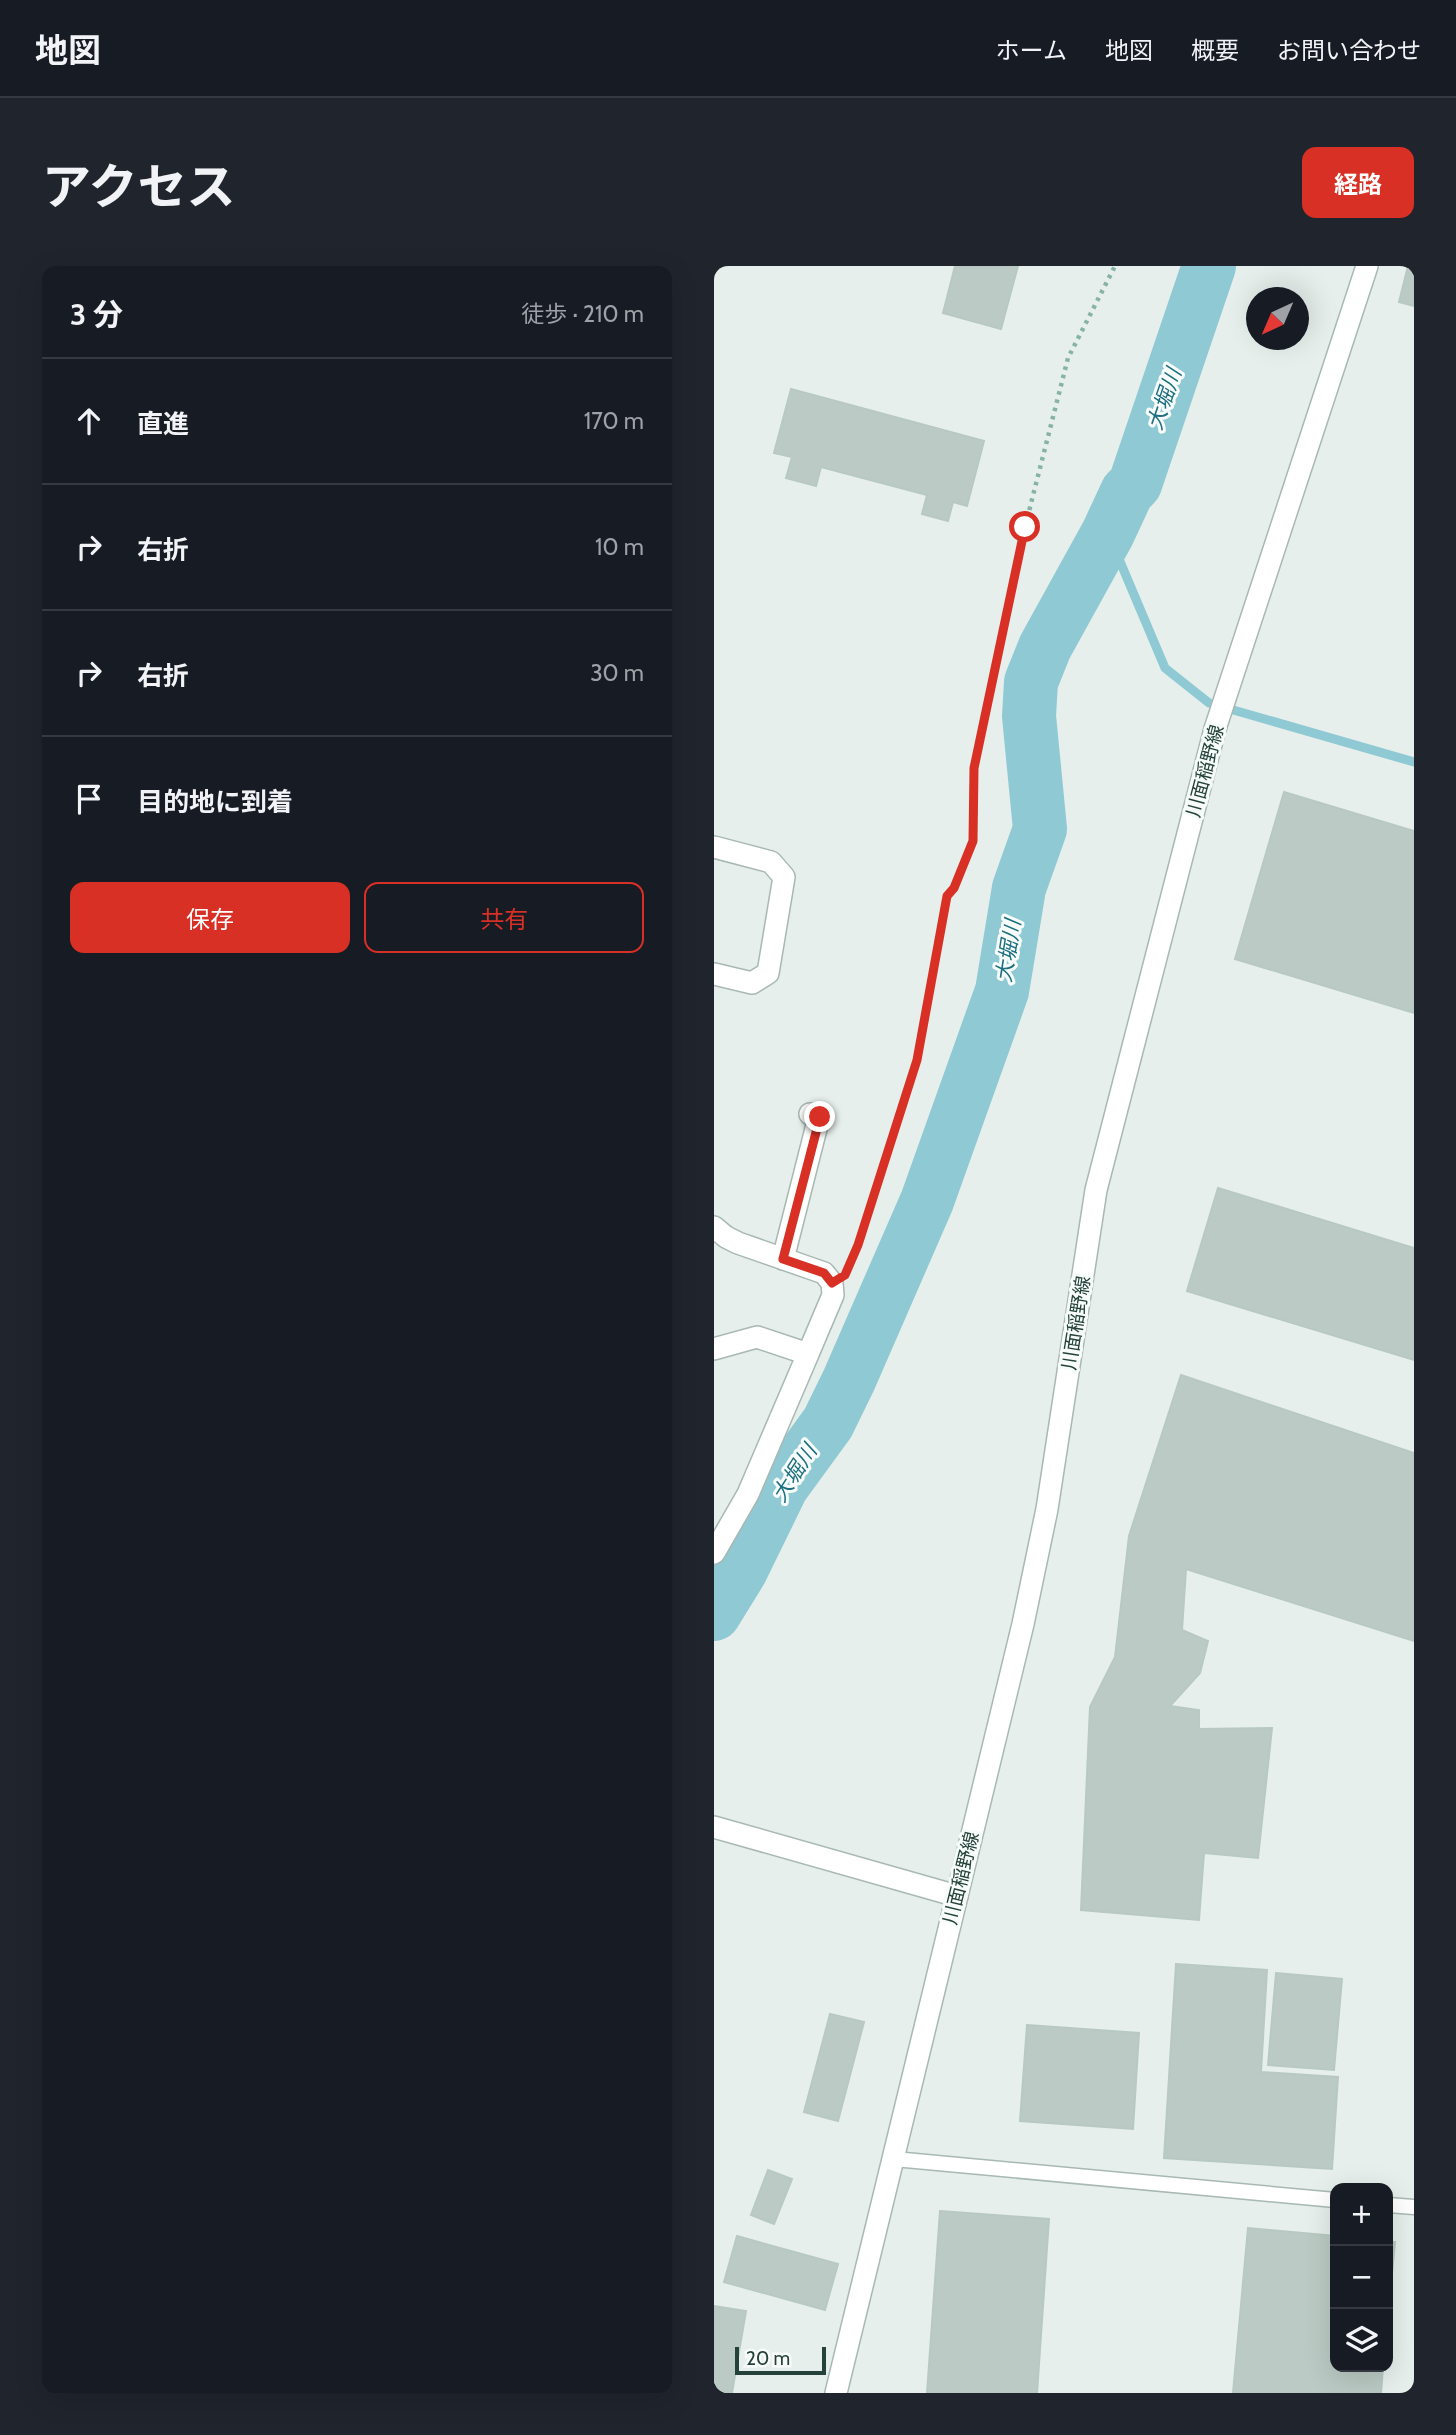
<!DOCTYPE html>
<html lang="ja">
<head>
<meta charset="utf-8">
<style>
	:root { --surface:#171b24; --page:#20242c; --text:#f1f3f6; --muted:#9ea1a6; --line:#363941; --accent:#d93025 }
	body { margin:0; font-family:Cabin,"Noto Sans JP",sans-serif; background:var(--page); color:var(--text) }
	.controls { position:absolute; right:21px; bottom:21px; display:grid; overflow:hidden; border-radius:14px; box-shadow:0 7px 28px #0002 }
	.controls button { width:63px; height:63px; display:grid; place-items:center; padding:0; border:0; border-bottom:2px solid var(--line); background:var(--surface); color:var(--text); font:35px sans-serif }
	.compass { position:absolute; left:532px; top:21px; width:63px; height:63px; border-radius:50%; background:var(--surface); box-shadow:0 7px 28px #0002; rotate:224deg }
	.scale { position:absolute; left:21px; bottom:18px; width:91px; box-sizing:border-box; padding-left:7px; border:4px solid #24423a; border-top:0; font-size:19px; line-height:24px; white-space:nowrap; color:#24423a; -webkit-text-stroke:5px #f7fbf9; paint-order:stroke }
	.stop { position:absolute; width:21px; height:21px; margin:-16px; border:5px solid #d93025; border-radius:50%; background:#fff }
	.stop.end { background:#d93025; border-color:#fff; box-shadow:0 2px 7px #0008 }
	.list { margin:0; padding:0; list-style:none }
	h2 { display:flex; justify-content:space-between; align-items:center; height:91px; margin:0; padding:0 28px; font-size:30px }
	h2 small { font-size:23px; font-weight:400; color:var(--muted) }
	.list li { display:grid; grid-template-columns:46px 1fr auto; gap:21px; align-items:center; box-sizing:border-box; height:126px; padding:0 28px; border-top:2px solid var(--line) }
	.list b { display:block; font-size:26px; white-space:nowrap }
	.list em { font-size:23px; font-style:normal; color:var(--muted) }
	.actions { display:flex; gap:14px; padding:21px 28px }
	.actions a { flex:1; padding:16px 0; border:2px solid var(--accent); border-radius:14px; text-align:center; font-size:24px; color:var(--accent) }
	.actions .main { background:var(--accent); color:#fff }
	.icon { flex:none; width:38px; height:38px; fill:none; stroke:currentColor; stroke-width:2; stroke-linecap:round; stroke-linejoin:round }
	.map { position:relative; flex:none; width:700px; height:2127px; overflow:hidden; border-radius:14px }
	header { display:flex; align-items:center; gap:42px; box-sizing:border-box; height:98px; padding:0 35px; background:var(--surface); border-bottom:2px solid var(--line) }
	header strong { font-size:33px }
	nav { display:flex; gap:38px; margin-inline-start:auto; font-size:24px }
	.intro { display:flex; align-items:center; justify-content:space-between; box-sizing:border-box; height:168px; padding:0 42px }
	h1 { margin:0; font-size:49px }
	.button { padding:18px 32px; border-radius:14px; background:var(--accent); color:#fff; font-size:24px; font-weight:700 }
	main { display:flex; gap:42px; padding:0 42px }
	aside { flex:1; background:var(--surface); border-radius:14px; box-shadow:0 7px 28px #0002 }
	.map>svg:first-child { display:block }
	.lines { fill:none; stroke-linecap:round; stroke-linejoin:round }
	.stream { stroke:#8ec9d4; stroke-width:9 }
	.river { stroke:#8ec9d4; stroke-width:54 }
	.building { fill:#bbcac4; stroke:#b8c9c2; stroke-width:2 }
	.service-casing { stroke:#a8b8b2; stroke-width:17 }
	.minor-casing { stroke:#a8b8b2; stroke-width:24 }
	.tertiary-casing { stroke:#a8b8b2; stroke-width:24 }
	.path { stroke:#86b3a5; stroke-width:4.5; stroke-dasharray:3.5 5; stroke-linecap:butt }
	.service { stroke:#fff; stroke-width:14 }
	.minor { stroke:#fff; stroke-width:21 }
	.tertiary { stroke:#fff; stroke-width:21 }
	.route { stroke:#d93025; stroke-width:9 }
	.labels { text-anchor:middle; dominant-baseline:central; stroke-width:6; stroke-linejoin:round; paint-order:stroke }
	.street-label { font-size:19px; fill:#24423a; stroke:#f7fbf9 }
	.water-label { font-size:21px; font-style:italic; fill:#1c6f80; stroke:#f7fbf9 }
</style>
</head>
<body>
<header>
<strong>地図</strong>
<nav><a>ホーム</a><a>地図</a><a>概要</a><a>お問い合わせ</a></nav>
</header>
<div class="intro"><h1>アクセス</h1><a class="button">経路</a></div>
<main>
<aside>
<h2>3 分<small>徒歩 · 210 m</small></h2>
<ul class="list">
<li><svg class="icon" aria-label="ahead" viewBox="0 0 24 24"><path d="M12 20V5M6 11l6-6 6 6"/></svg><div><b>直進</b></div><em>170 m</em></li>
<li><svg class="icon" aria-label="right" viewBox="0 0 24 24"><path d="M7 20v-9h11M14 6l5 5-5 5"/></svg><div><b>右折</b></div><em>10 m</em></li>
<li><svg class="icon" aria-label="right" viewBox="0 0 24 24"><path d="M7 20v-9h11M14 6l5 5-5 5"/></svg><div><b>右折</b></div><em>30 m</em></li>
<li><svg class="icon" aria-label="arrive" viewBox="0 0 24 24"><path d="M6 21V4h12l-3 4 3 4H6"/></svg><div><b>目的地に到着</b></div></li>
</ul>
<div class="actions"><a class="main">保存</a><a>共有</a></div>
</aside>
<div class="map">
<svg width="700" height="2127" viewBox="0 0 700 2127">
	<rect width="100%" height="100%" fill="#e6efeb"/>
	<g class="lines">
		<path class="stream" d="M394 267 451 402 495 437 700 496"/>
		<path class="river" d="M0 1348 27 1304 68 1220 114 1157 135 1114 213 935 288 725 305 622 326 563 315 450 317 416 331 381 394 267 413 226 421 218 495 0"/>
	</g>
	<path class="building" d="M241 0H304L287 63 229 47Z
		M694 0H700V40L685 36Z
		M77 123 270 175 253 240 239 236 234 255 208 248 213 229 107 201 102 220 72 212 78 191 60 187Z
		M570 526 700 565V747L521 693Z
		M504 922 700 982V1094L473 1025Z
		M467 1109 700 1187V1375L472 1303 468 1364 494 1375 486 1407 456 1440 485 1444V1463L558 1462 544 1592 490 1587 485 1654 367 1644 376 1441 401 1391 415 1270Z
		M462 1698 553 1704 547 1806 624 1811 618 1903 450 1892Z
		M562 1707 628 1713 620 1804 554 1799Z
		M116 1748 150 1756 124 1855 90 1846Z
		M313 1759 425 1767 419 1863 306 1855Z
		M54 1904 78 1913 60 1958 37 1949Z
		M226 1945 335 1953 323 2127H213Z
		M534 1962 621 1970V2101H669L667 2127H519Z
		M23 1970 124 1998 111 2044 10 2016Z
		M674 1975 681 1976 674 2050Z
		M0 2040 32 2045 18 2127H0Z"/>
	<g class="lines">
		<g class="service-casing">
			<path id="service" d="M180 1893 621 1934
				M674 1939 700 1941"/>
		</g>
		<g class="minor-casing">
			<path id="minor" d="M0 581 57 596 70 611 54 707 38 717 0 708
				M0 961 12 971 24 977 110 1007 118 1017 119 1029 94 1088
				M69 993 105 851 96 848
				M0 1083 43 1071 94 1088 34 1228 0 1287
				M0 1561 243 1630 309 1358 333 1243 382 924 501 463 653 0"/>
		</g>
		<g class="tertiary-casing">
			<path id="tertiary" d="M122 2127 243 1630"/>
		</g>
		<path class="path" d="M135 1000 144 979 203 794 233 630 240 622 259 575 260 502 311 261 354 92 401 0"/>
		<use href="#service" class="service"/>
		<use href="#minor" class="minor"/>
		<use href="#tertiary" class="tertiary"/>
	</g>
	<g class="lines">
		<path class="route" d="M106 851 69 993 110 1007 118 1017 131 1009 144 979 203 794 233 630 240 622 259 575 260 502 311 261"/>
	</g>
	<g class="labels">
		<g class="street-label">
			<text transform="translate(491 505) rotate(-75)">川面稲野線</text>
			<text transform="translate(362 1057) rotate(-81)">川面稲野線</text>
			<text transform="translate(247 1612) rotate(-76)">川面稲野線</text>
		</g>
		<g class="water-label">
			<text transform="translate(450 133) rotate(-71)">大堀川</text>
			<text transform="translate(294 685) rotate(-81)">大堀川</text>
			<text transform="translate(80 1207) rotate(-57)">大堀川</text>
		</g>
	</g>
</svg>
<div class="controls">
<button>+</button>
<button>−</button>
<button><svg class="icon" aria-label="layers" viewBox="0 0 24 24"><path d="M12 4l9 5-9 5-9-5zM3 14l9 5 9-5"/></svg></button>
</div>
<svg class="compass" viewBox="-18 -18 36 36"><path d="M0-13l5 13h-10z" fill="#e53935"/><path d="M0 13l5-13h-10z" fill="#9ea1a6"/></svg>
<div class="scale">20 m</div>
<div class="stop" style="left:311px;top:261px"></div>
<div class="stop end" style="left:106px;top:851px"></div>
</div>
</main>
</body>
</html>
